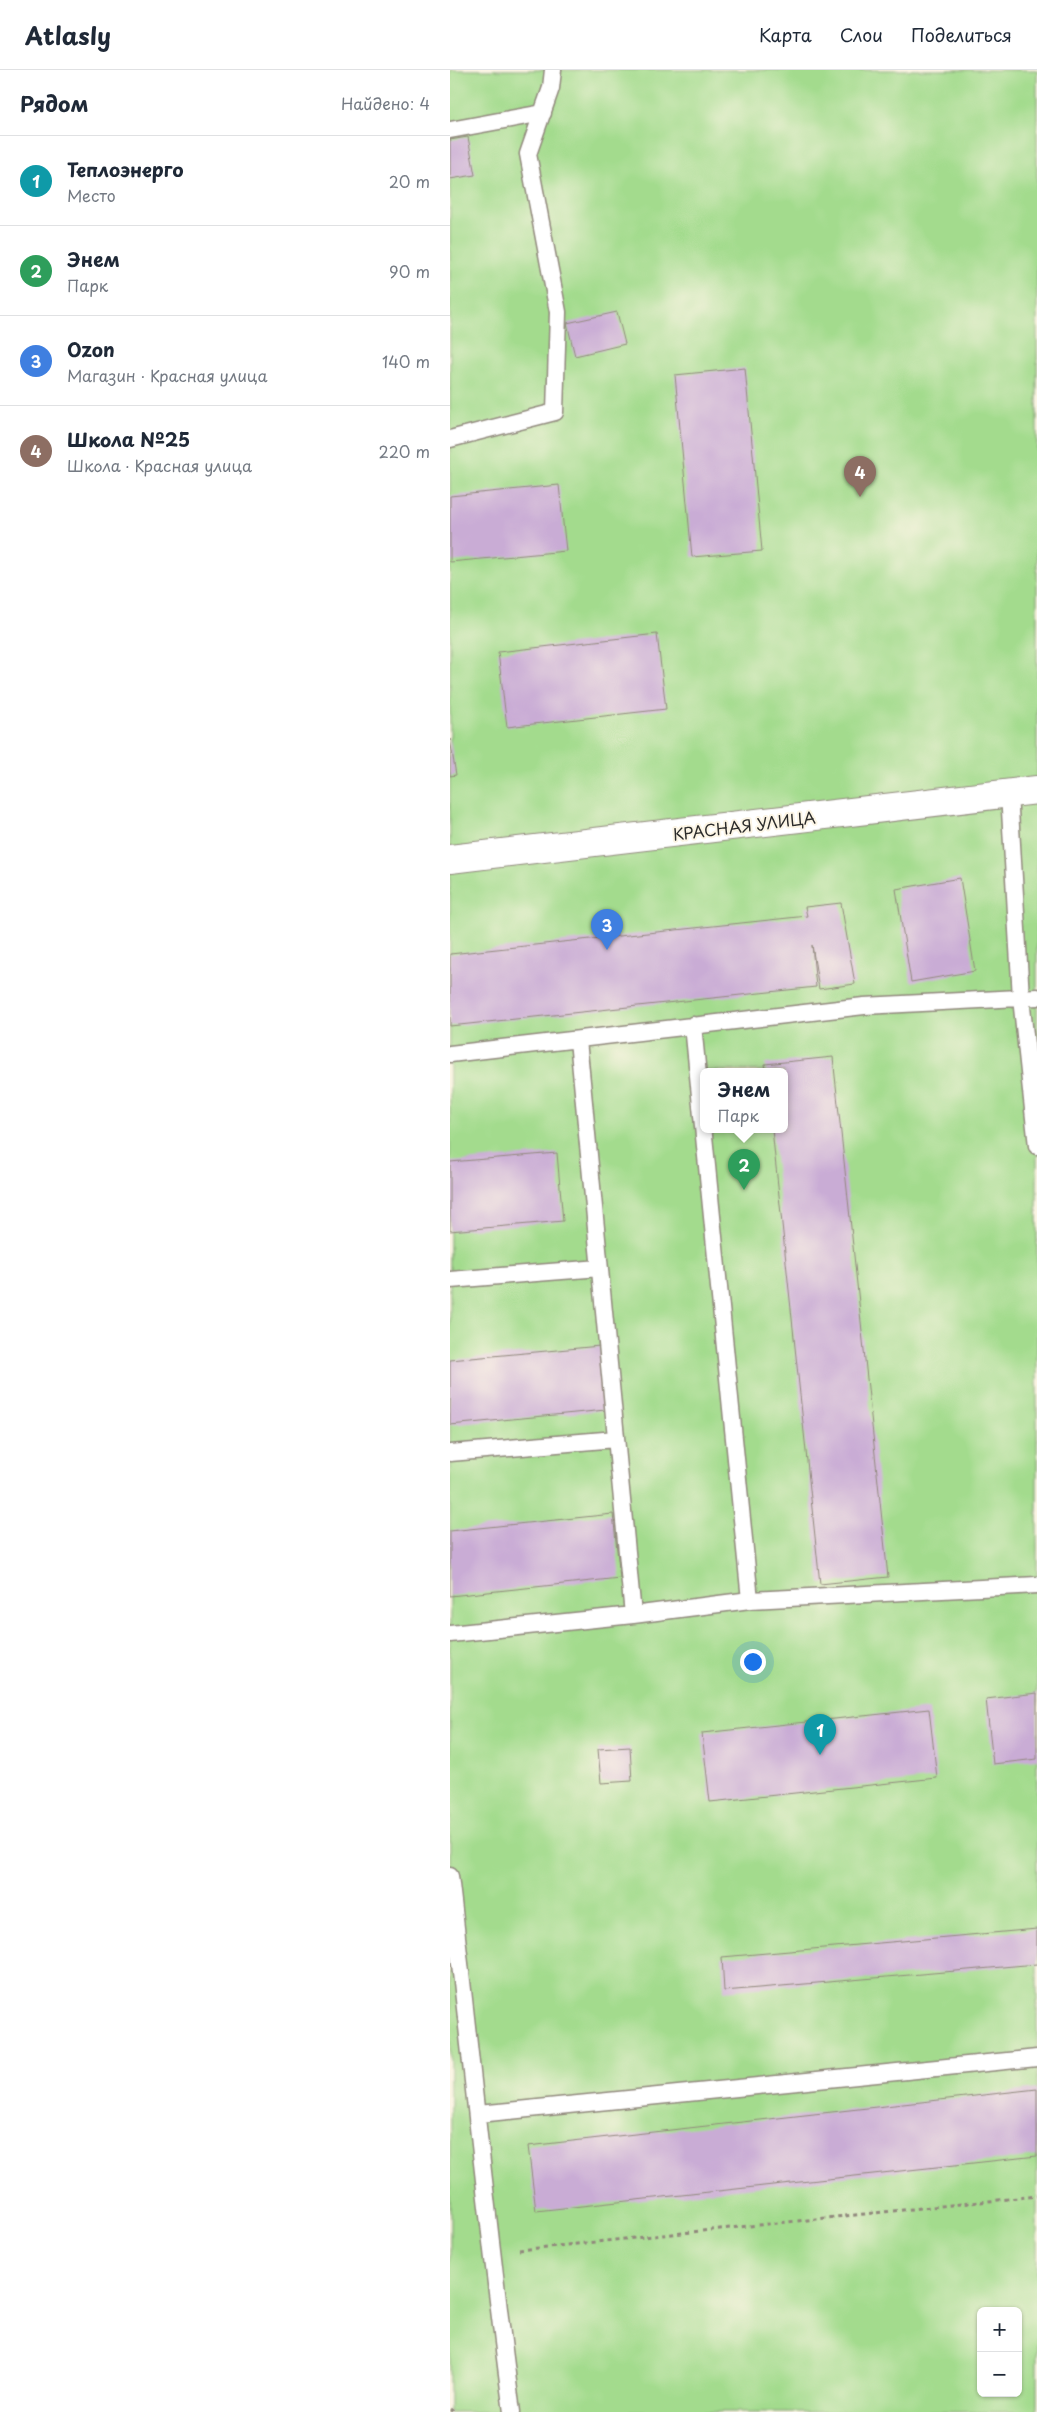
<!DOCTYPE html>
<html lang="ru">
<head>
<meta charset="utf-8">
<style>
	:root { --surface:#fff; --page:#f2f2f3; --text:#1f2937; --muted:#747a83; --line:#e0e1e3; --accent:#d93025 }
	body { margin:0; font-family:"Playpen Sans",sans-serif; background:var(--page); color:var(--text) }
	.controls { position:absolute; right:15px; bottom:15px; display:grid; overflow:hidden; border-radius:8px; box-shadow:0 1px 4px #0004 }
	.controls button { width:45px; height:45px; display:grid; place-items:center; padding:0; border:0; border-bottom:1px solid var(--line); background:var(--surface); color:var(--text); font:25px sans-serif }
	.you { position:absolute; left:302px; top:1591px; width:18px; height:18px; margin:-12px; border:4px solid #fff; border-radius:50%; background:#1a73e8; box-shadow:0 0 0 8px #1a73e833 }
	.badge { display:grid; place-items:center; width:32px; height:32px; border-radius:50%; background:var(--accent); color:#fff; font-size:16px; font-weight:700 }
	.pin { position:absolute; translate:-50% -41px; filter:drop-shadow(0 1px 2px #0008) }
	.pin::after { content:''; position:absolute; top:26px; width:18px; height:15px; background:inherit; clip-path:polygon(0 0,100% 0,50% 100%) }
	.popup { position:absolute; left:250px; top:998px; width:88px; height:65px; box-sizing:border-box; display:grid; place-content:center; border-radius:8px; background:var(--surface); filter:drop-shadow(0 1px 4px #0005); font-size:16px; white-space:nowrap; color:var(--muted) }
	.popup b { font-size:19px; color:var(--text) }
	.popup::after { content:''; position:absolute; left:50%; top:100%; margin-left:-10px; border:10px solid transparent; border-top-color:var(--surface) }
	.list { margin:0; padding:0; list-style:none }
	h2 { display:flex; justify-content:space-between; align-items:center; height:65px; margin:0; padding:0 20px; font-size:21px }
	h2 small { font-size:16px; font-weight:400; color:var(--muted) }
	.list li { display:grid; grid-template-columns:32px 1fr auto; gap:15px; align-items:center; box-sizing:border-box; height:90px; padding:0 20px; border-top:1px solid var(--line) }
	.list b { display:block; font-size:19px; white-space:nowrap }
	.list p { margin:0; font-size:16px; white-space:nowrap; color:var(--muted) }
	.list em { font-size:16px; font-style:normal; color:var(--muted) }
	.map { position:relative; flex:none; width:587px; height:2342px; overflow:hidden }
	header { display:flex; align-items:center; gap:30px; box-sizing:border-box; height:70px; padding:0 25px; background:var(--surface); border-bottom:1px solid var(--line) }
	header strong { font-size:24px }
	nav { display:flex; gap:28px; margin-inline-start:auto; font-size:18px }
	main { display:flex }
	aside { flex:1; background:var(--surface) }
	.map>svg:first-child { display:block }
	.green { fill:#a3db8d; stroke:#67835c; fill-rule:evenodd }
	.building { fill:#c9acd5 }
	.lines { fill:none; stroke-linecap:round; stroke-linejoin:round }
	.service-casing { stroke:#91897d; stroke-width:19 }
	.minor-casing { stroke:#91897d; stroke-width:30 }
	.path { stroke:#91897d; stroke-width:3; stroke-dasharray:4 4; stroke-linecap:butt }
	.service { stroke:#fff; stroke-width:16 }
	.minor { stroke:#fff; stroke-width:28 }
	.labels { text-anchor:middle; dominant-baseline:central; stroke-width:4; stroke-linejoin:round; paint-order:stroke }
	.street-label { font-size:16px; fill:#2b2b2b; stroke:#fcf5e5 }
</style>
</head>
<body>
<header>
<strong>Atlasly</strong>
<nav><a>Карта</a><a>Слои</a><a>Поделиться</a></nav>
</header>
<main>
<aside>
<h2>Рядом<small>Найдено: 4</small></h2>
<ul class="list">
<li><span class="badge" style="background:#0f9aa8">1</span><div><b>Теплоэнерго</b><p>Место</p></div><em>20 m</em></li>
<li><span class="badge" style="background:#2e9e5b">2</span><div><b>Энем</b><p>Парк</p></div><em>90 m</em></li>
<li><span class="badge" style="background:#3f7fe0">3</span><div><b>Ozon</b><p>Магазин · Красная улица</p></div><em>140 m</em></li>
<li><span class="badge" style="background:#8d6e63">4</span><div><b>Школа №25</b><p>Школа · Красная улица</p></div><em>220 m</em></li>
</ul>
</aside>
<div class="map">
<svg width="587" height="2342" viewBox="0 0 587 2342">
	<rect width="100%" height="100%" fill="#fcf5e5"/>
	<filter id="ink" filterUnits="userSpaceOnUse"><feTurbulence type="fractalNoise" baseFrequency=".02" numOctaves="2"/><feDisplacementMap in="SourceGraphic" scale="10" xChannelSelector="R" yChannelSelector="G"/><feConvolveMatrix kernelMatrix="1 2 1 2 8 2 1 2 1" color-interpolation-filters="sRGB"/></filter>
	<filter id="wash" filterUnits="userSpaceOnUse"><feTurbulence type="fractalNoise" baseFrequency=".0096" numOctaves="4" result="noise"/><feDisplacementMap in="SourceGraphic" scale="20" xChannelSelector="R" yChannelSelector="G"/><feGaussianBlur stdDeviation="1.12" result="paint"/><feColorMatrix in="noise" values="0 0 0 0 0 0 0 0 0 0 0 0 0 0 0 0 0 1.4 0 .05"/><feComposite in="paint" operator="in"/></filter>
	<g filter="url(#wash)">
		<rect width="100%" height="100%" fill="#f7e7cf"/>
		<path class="green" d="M0 0H587V2342H0ZM254 1001H334V1059H254ZM531 2241H568V2323H531Z"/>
		<g id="blocks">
			<path class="building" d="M18 67 25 105 0 109V70Z
				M167 242 175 274 125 286 117 253Z
				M295 298 312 481 242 487 225 305Z
				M109 415 116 481 0 492V426Z
				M207 564 216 639 57 657 48 582Z
				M0 669 6 705 0 706Z
				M510 808 525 901 461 912 446 819Z
				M391 833 405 914 369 919 362 875 366 917 0 956V884L357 846 355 837Z
				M383 987 438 1507 370 1514 322 1059H334V1001H316L315 994Z
				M107 1083 113 1151 0 1161V1092Z
				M150 1276 156 1340 0 1355V1290Z
				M163 1444 170 1508 0 1526V1461Z
				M587 1623V1689L543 1694 536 1629Z
				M479 1639 487 1708 260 1732 252 1663Z
				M180 1677 182 1711 151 1713 148 1679Z
				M587 1859V1894L274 1921 272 1887Z
				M587 2019V2086L86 2141 78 2076Z"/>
		</g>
	</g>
	<g filter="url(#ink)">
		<use href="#blocks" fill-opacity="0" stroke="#91897d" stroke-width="1"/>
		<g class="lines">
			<g class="service-casing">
				<path id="service" d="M0 60 93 43
					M0 369 105 342 108 242 78 84 101 18 103 0
					M559 723 571 928 587 1076
					M243 955 300 1530
					M128 970 183 1545
					M0 984 414 936 587 927
					M0 1210 150 1198
					M0 1383 166 1369
					M0 1564 183 1545 300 1530 587 1515
					M0 1806C21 1984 38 2164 62 2342
					M28 2044 587 1988"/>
			</g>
			<g class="minor-casing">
				<path id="minor" d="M0 789 587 720"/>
			</g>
			<path class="path" d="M69 2180 587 2126
				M0 2339 4 2342"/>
			<use href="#service" class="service"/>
			<use href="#minor" class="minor"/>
		</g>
	</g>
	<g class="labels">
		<g class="street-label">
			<text transform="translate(294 755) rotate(-7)">КРАСНАЯ УЛИЦА</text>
		</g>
	</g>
</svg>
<div class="controls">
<button>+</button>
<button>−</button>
</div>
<div class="you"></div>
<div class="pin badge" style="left:370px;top:1685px;background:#0f9aa8">1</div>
<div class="pin badge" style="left:294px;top:1120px;background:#2e9e5b">2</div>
<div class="popup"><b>Энем</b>Парк</div>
<div class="pin badge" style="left:157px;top:880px;background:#3f7fe0">3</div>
<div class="pin badge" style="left:410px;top:427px;background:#8d6e63">4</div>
</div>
</main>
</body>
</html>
